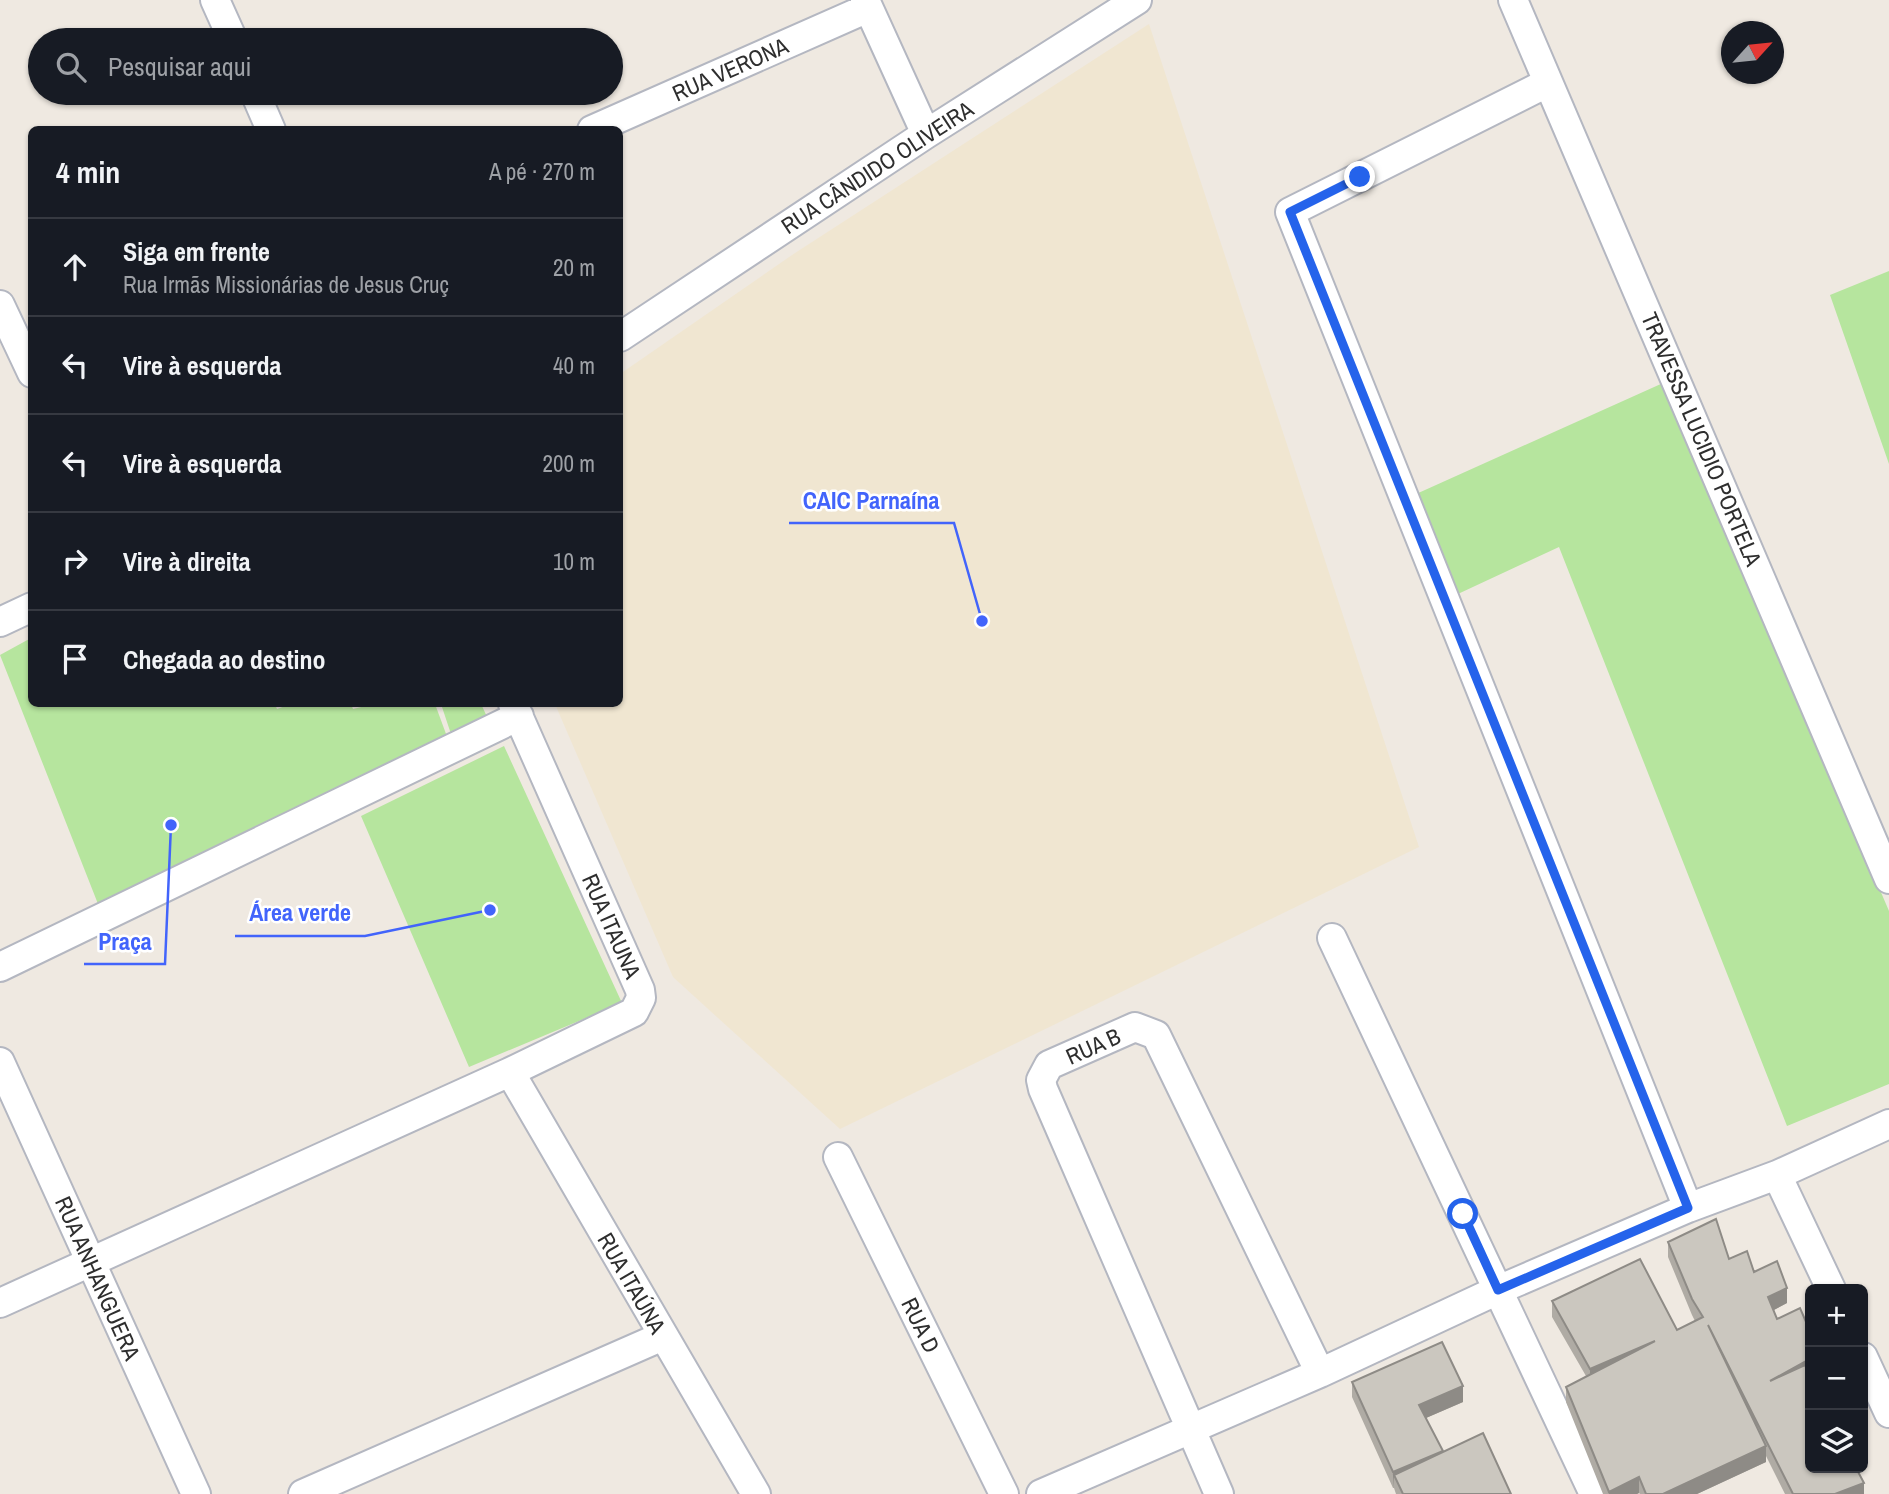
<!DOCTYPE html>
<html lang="pt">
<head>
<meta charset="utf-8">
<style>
	:root { --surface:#171b24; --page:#242831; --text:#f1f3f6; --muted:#9ea1a6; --line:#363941 }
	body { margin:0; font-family:"Archivo Narrow",sans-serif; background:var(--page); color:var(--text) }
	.controls { position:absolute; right:21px; bottom:21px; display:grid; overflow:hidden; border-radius:10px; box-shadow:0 2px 5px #0004 }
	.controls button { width:63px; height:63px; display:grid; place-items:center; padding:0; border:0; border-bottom:2px solid var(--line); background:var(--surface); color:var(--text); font:35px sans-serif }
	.compass { position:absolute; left:1721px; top:21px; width:63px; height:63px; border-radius:50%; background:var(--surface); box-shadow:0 2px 5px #0004; rotate:63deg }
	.stop { position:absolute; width:21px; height:21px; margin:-16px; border:5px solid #2563eb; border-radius:50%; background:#fff }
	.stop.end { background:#2563eb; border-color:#fff; box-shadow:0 2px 7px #0008 }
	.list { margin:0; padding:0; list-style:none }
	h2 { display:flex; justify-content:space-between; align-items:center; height:91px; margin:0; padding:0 28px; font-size:30px }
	h2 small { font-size:23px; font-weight:400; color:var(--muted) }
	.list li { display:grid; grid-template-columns:46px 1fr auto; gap:21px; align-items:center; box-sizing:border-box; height:98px; padding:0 28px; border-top:2px solid var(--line) }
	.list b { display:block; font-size:26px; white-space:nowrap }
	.list p { margin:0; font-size:23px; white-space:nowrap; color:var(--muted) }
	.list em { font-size:23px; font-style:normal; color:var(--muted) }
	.icon { flex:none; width:38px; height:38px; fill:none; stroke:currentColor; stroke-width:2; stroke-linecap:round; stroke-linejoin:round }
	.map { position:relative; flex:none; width:1889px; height:1494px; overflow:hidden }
	.search { position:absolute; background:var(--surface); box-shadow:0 2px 5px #0004; left:28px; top:28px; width:595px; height:77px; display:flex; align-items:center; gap:18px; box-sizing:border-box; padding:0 24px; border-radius:38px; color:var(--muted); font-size:26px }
	.panel { position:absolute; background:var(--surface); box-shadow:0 2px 5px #0004; left:28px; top:126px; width:595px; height:581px; border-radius:10px }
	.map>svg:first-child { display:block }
	.education { fill:#f0e6d1 }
	.green { fill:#b6e59e }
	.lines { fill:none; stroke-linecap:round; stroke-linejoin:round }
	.minor-casing { stroke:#b4b7c1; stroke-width:32 }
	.minor { stroke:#fff; stroke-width:28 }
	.wall { fill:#afaba4 }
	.shaded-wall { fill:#8e8b86 }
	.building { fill:#cbc7bf; stroke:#8e8b86; stroke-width:2 }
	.route { stroke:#2563eb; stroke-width:9 }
	.labels { text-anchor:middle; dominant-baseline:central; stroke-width:5; stroke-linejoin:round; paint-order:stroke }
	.street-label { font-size:23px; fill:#2e2e2e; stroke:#fff }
	.leader { fill:none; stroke:#4264fb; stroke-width:2.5 }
	.callout-dot { fill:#4264fb; stroke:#fff; stroke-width:2.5 }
	.callout-label { font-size:24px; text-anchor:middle; font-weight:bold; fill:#4264fb; stroke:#fff; stroke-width:5; stroke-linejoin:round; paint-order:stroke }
</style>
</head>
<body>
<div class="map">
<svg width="1889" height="1494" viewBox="0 0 1889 1494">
	<rect width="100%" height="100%" fill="#efe9e1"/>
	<path class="education" d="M1149 24 1419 847 840 1129 673 977 555 704H620V374L795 253Z"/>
	<path class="green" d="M1889 271V464L1830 295Z
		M1663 383 1889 911V1084L1787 1126 1559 547 1445 600 1405 499Z
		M31 638 32 704H275L277 709 291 704H351L353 709 374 704H435L449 742 100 909 0 655Z
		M441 704H481L490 723 453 740Z
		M504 746 622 1003 469 1067 361 816Z"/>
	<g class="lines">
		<g class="minor-casing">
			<path id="minor" d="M215 0 233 40
				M865 0 926 134
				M1513 0 1889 879
				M1547 83 1290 212 1688 1208
				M255 93 271 130
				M592 130 868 8
				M0 305 32 373
				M620 337 926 134 1137 0
				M0 622 32 607
				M1332 938 1594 1494
				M0 967 519 716
				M0 1062 196 1494
				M510 1072 756 1494
				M838 1157 1004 1494
				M1777 1175 1831 1289
				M0 1303 510 1072 634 1012 641 998 640 990 513 704
				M1863 1357 1889 1413
				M303 1494 663 1336
				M1041 1494 1320 1373 1498 1290 1688 1208 1777 1175 1889 1124
				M1219 1494 1043 1089 1041 1080 1049 1065 1135 1027 1156 1035 1320 1373"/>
		</g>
		<use href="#minor" class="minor"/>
	</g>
	<path class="wall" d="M1668 1242 1729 1259 1754 1272 1787 1303 1774 1310 1810 1468 1864 1494H1785L1766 1456V1462L1697 1494H1640L1639 1493 1637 1494H1603L1566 1402V1387L1586 1376 1552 1317V1301L1677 1330 1695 1321 1692 1315 1668 1257Z
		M1352 1382 1463 1402 1426 1418 1443 1452 1511 1494H1396L1394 1488H1393L1352 1397Z"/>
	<path class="shaded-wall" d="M1787 1288V1303L1768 1313V1297Z
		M1655 1341 1590 1385V1369Z
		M1810 1359V1375L1770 1381Z
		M1463 1386V1402L1419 1421V1405Z
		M1766 1446V1462L1697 1494H1663Z
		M1443 1451V1466L1394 1475 1393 1488V1472Z
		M1639 1477V1493L1637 1494H1609V1492Z
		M1864 1483V1494H1835Z"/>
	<path class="building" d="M1716 1219 1729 1259 1747 1251 1754 1272 1777 1261 1787 1288 1768 1297 1777 1319 1800 1308 1810 1331V1359L1770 1381 1805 1365 1810 1376V1468H1856L1864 1483 1835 1494H1793L1708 1325 1766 1446 1663 1494H1646L1639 1477 1609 1492 1566 1387 1655 1341 1590 1369 1552 1301 1640 1259 1677 1330 1703 1317 1692 1299 1668 1242Z
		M1442 1342 1463 1386 1419 1405 1443 1451 1393 1472 1352 1382Z
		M1483 1433 1511 1494H1403L1394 1475Z"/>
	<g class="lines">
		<path class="route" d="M1360 177 1290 212 1688 1208 1498 1290 1463 1214"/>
	</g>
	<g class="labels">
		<g class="street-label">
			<text transform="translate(730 69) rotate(-24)">RUA VERONA</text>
			<text transform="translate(877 167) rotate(-33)">RUA CÂNDIDO OLIVEIRA</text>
			<text transform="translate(1702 439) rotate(67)">TRAVESSA LUCIDIO PORTELA</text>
			<text transform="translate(612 926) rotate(66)">RUA ITAUNA</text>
			<text transform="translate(1093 1046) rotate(-24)">RUA B</text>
			<text transform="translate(98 1278) rotate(66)">RUA ANHANGUERA</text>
			<text transform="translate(632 1283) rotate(60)">RUA ITAÚNA</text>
			<text transform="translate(921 1325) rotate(64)">RUA D</text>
		</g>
	</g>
	<path class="leader" d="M982 621L954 523H789M490 910L365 936H235M171 825L165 964H84"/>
	<g class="callout-dot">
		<circle cx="982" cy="621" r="7"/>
		<circle cx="490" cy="910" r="7"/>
		<circle cx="171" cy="825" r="7"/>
	</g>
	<g class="callout-label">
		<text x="871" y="509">CAIC Parnaína</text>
		<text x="300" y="921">Área verde</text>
		<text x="125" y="950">Praça</text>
	</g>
</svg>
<div class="controls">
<button>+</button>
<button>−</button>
<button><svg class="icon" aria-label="layers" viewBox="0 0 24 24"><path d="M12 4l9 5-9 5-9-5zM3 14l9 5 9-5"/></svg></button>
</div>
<svg class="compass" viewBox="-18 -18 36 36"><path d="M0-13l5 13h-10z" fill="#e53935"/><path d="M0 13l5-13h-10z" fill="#9ea1a6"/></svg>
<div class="stop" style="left:1463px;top:1214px"></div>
<div class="stop end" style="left:1360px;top:177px"></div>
<div class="search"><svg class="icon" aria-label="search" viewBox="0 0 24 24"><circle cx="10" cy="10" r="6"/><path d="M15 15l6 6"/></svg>Pesquisar aqui</div>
<section class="panel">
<h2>4 min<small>A pé · 270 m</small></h2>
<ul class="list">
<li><svg class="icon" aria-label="ahead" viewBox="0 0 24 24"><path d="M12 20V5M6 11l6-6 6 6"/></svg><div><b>Siga em frente</b><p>Rua Irmãs Missionárias de Jesus Cruç</p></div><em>20 m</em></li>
<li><svg class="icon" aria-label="left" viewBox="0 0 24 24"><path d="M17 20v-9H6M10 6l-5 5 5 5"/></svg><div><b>Vire à esquerda</b></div><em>40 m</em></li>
<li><svg class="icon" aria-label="left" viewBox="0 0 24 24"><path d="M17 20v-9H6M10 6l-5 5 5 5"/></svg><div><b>Vire à esquerda</b></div><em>200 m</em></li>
<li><svg class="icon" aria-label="right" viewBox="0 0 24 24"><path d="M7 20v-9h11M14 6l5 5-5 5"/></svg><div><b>Vire à direita</b></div><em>10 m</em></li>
<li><svg class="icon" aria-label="arrive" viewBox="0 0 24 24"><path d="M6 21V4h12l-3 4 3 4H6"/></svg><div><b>Chegada ao destino</b></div></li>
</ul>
</section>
</div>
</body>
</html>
